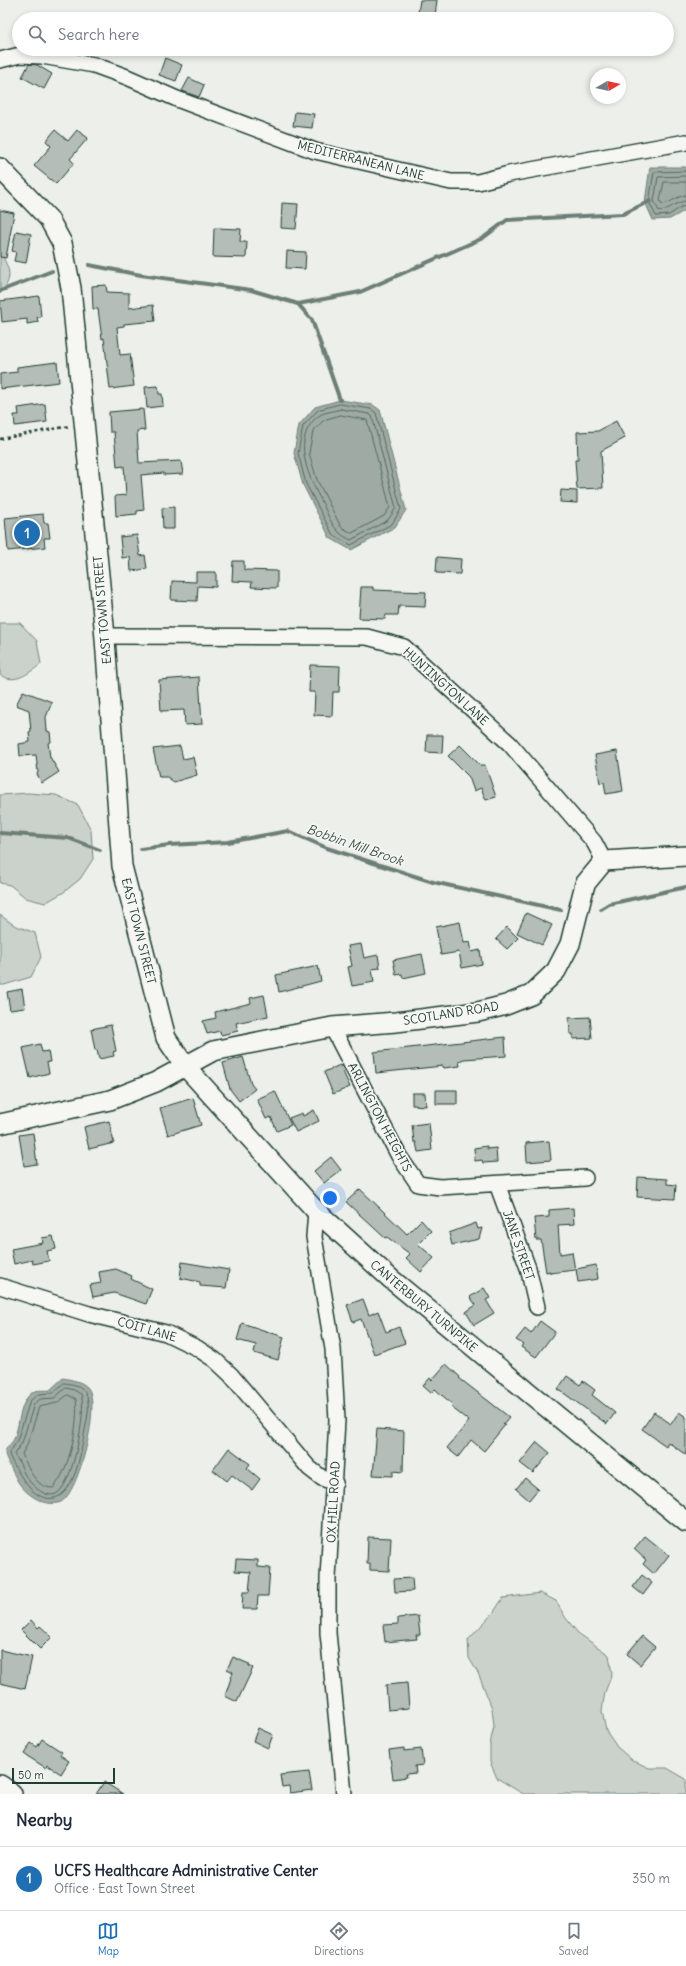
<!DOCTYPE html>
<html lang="en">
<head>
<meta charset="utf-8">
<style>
	:root { --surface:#fff; --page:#f2f2f3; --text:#1f2937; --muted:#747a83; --line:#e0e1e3; --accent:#1f6fb2 }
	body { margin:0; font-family:Delius,sans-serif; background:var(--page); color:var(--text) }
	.compass { position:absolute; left:590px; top:68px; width:36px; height:36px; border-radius:50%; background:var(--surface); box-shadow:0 2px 6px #0003; rotate:81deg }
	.scale { position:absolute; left:12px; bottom:10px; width:103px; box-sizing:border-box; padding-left:4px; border:2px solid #1f3d34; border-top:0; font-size:11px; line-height:14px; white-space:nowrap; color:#1f3d34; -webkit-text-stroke:3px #f6f6f2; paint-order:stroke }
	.you { position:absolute; left:330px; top:1198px; width:14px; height:14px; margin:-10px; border:3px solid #fff; border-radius:50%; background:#1a73e8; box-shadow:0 0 0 6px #1a73e833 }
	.badge { display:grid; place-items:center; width:26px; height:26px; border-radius:50%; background:var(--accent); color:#fff; font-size:13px; font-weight:700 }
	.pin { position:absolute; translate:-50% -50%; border:2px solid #fff; box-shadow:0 1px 4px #0006 }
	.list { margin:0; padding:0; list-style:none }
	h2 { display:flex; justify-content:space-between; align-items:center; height:52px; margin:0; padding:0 16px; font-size:17px }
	h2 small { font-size:13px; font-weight:400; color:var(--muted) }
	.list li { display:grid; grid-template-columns:26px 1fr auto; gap:12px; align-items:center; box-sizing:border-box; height:64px; padding:0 16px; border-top:1px solid var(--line) }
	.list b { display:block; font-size:15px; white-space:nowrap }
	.list p { margin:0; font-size:13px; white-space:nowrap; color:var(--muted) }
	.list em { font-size:13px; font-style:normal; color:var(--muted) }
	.icon { flex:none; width:22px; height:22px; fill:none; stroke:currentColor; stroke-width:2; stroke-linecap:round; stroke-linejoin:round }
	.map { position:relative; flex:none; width:686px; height:1794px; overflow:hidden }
	.search { position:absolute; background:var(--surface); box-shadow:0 2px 6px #0003; left:12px; right:12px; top:12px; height:44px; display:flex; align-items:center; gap:10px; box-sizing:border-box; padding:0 14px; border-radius:22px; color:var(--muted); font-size:15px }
	.sheet { height:116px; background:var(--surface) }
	nav { display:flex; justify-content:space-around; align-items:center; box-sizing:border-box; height:56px; border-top:1px solid var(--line); background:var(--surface); font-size:11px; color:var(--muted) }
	nav a { display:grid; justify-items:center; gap:2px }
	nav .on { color:var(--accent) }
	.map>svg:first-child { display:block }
	.green { fill:#cbd2cc; stroke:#758880 }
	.water { fill:#9faaa4; stroke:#6c7e77 }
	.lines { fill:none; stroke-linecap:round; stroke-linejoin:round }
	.shore { stroke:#526961; stroke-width:1 }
	.stream { stroke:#6c7e77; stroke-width:4 }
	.building { fill:#b4bdb8; stroke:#1f3d34 }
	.minor-casing { stroke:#1f3d34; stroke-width:18 }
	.tertiary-casing { stroke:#1f3d34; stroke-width:22 }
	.secondary-casing { stroke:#1f3d34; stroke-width:24 }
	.path { stroke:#1f3d34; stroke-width:2.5; stroke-dasharray:3 3; stroke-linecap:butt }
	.minor { stroke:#f6f6f2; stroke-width:15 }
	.tertiary { stroke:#f6f6f2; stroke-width:19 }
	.secondary { stroke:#f6f6f2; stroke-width:21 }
	.labels { text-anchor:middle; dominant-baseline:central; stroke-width:3.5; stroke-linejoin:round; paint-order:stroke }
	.street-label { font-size:12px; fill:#1f3d34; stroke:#f6f6f2 }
	.water-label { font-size:13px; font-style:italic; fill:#3f5850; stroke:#f6f6f2 }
</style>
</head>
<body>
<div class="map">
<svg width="686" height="1794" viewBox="0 0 686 1794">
	<rect width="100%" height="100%" fill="#edefea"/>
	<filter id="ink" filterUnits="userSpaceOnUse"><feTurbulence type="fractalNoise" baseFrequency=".025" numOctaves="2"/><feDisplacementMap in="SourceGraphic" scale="8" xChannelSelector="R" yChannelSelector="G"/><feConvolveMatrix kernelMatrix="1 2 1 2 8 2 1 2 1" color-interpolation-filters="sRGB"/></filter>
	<g filter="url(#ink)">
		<path class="green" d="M0 252C10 270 14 277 0 294Z
			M0 623H20L37 641 41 664C29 673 15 685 0 675Z
			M28 793 56 795 78 805 91 830 93 859 80 879 64 892 45 903 26 898 10 885 0 883V795Z
			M0 915 14 925 35 933 41 957 31 977 4 985H0Z
			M540 1593 556 1601 565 1617 578 1633 609 1655 612 1674 605 1692 602 1711 606 1731 617 1747 632 1760 649 1768H667L686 1779V1794H523L497 1778 490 1762V1744L494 1726 492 1708 478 1673 469 1658 468 1640 493 1613 503 1598Z"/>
		<path class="water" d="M650 167H686V210L670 219 653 220 645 202Z
			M340 400 373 405 380 410 406 510 395 527 351 550 330 538 303 485 294 453 299 425 315 407Z
			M63 1378C72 1380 82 1381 88 1388 101 1404 79 1493 61 1502 53 1505 44 1503 37 1499 29 1495 20 1487 16 1478 14 1475 5 1456 5 1454 5 1447 11 1445 14 1439 20 1425 19 1401 33 1392 38 1389 45 1391 50 1390Z"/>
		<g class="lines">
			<path class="shore" d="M686 171 654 172 649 202 656 216 669 215 681 207 686 206
				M686 176 658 177 654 201 659 211C670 210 676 202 686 201
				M686 182H664L660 200 662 204C670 204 677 196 686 195
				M340 404 371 409 376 413 401 509 392 524 351 545 333 535 306 484 298 453 303 426 318 410Z
				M341 409 369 414 372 416 396 508 388 520 351 540C333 532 330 519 322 502 309 478 289 436 320 415 325 412 335 411 341 409Z
				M341 415 367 420 390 507 384 516 352 533 341 527 317 480 309 453 313 431 324 420Z
				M64 1383C71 1384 81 1385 85 1392 92 1404 86 1423 84 1435 81 1454 73 1504 46 1498 40 1497 33 1492 29 1487 24 1482 10 1460 9 1454L17 1441 30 1401 39 1394 53 1393Z
				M66 1388 74 1390 81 1394C87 1411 73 1486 56 1494 44 1499 28 1482 24 1473 22 1470 21 1465 19 1462 18 1459 15 1457 14 1454L22 1443 34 1404 40 1399 54 1398Z
				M68 1395 76 1399C79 1421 70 1471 53 1488 35 1488 28 1467 22 1454L27 1445 39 1407 57 1403Z"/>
			<path class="stream" d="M89 265 141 275 251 290 298 304 360 292 483 238 507 220 623 214 650 201
				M0 291 52 271
				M298 304 312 320 340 400
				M0 833 68 838 100 850
				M141 849 169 845 228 842 288 831 327 848 433 882 561 910
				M601 909 609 904 686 887"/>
		</g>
		<path class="building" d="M420 0H437L435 16 418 13Z
			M165 58 182 65 176 81 159 75Z
			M29 64 37 65 52 74 44 89 22 77Z
			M189 78 204 85 199 97 182 91Z
			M295 112 314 114 312 128 293 126Z
			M55 130 68 141 77 130 88 138 70 159 74 163 56 184 34 166 51 146 46 141Z
			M282 203 298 204 296 229 281 228Z
			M0 210 14 213 6 258 0 257Z
			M214 228 241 229 240 242H247L246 258 213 257Z
			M16 231 31 234 26 263 14 261 16 252 12 251Z
			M287 251 306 252 305 269 286 268Z
			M106 285 107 292 129 293V308L153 305 155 321 124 324V326L117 327 120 355 130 354 134 386 110 389 104 338 102 339 98 309H93L92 286Z
			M39 296 41 317H37L38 322 27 324V319L2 322 0 301Z
			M57 362 59 382 0 389V374L17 372V367Z
			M158 386 159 394H162L163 406 147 408 145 387Z
			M45 404 47 422 15 426 14 415H19L18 408Z
			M143 409 145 430 137 431 139 463 181 461 183 474 164 475V473L141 475 144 510 137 511V514L116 516 115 496 126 495 124 466 117 467 114 432H110L109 412Z
			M616 421 625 438 601 451 603 488 577 489 575 460H578L577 432 598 431Z
			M561 490 577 491V503L560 502Z
			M174 507V529H163L162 508Z
			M43 514 44 523H48L50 538H44L45 547 8 551 5 518Z
			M137 535 140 556 145 555 147 569 131 571 130 557 122 558 120 537Z
			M437 557 461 559 460 574 436 573Z
			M233 561H244V570L277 571V588L251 587 252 582 232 581Z
			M196 572H216V587L198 586 197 601 171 600 172 581 196 582Z
			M361 587H373V590L426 592 425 607 399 606 398 615H386L385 619 359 618Z
			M310 665 340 666 339 692H333L332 716 314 715 315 692H309Z
			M199 677 202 724 185 725 184 710 161 711 159 680Z
			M23 691 52 702 46 717 47 731 50 732 51 742 48 743 50 757 59 772 42 783 37 774 38 772 36 755 20 756 19 744 30 742 29 732 31 731 29 710 16 705Z
			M427 735H443L442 753 426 752Z
			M460 745 480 765H485L496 797 486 800 481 788 474 791 469 777 448 756Z
			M180 746 183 759 193 757 197 775 174 782 167 777H159L153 749Z
			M617 751 623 791 606 794 604 782 600 783 595 755Z
			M526 913 552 925 542 945 517 933Z
			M460 922 464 943 470 942 472 952 480 950 482 964 462 968 459 952 441 955 436 927Z
			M507 927 518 938 507 949 496 939Z
			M361 944 364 958 378 955 380 968 372 969 374 982 352 986 348 967 352 966 348 946Z
			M422 954 426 973 403 978 402 974 396 975 393 960Z
			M318 966 321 981 279 992 276 975Z
			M22 989 25 1008 10 1010 7 992Z
			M264 995 268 1016 236 1023 238 1031 221 1035 220 1031 207 1034 203 1021 216 1018 215 1012 251 1003 250 998Z
			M590 1017 592 1038 573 1039V1034H570L569 1018Z
			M111 1025 116 1051 113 1052 114 1056 99 1059 97 1050H95L91 1029Z
			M505 1037 506 1056 464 1059 459 1061 460 1066 444 1068 443 1066 376 1073 374 1052Z
			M40 1044 42 1052 48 1051 50 1062H47L49 1073 30 1078 23 1048Z
			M243 1057 251 1084 255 1089 239 1101 230 1089 223 1063Z
			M340 1065 350 1087 333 1094 324 1072Z
			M436 1090H457V1104H436Z
			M275 1091 291 1125 277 1131 271 1117 266 1119 257 1099Z
			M412 1093H425L426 1106 412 1105Z
			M193 1098 201 1125 168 1135 160 1108Z
			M314 1110 319 1121 296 1132 289 1118 302 1113 303 1116Z
			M109 1121 114 1143 89 1149 84 1127Z
			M429 1123 432 1150 418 1152 416 1142H414L412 1125Z
			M33 1133 37 1164 24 1166 19 1135Z
			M549 1141 551 1160 527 1162 526 1143Z
			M487 1146V1149L496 1148 497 1162 483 1163 482 1160 475 1161 474 1148Z
			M331 1157 341 1170 324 1183 314 1171Z
			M638 1177 667 1179V1184L676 1185 675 1199 637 1197Z
			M360 1189 407 1234 421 1220 431 1231 418 1244 434 1258 421 1272 406 1258 410 1254 387 1237 385 1238 346 1202Z
			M573 1208 574 1224 558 1225 560 1254 572 1252 575 1270 550 1273V1271L546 1272 541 1240H536L534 1218 549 1217V1210Z
			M476 1223 478 1229 482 1228 479 1239 452 1245 449 1233Z
			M53 1236 56 1249 47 1251 49 1261 33 1264 32 1260 14 1264 11 1249 43 1243 42 1238Z
			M182 1262 229 1270 226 1288 200 1286V1282L180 1278Z
			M596 1265 598 1279 578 1282 576 1269Z
			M116 1269 132 1276 131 1279 152 1289 146 1304 114 1293 93 1297 90 1285 101 1283 99 1272Z
			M484 1288 490 1298 486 1300 494 1313 474 1325 466 1312 476 1305 470 1297Z
			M363 1299 369 1315 378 1311 386 1332 399 1327 405 1343 374 1354 361 1319 353 1322 347 1305Z
			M540 1321 555 1332 536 1357 521 1347 523 1344 516 1340 525 1329 531 1334Z
			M242 1323 284 1337 278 1360 254 1353 256 1345 237 1340Z
			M446 1364 460 1377 459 1378 509 1417 503 1424 505 1425 484 1451 471 1440 458 1457 447 1448 469 1421 451 1407 453 1405 435 1389 431 1393 423 1386 430 1378 432 1380Z
			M567 1376 580 1385 583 1381 595 1390 592 1395 615 1413 607 1424 558 1389Z
			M654 1412 671 1424 679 1412 686 1417V1455L668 1442 666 1446 642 1429Z
			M377 1429 404 1431 403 1472 393 1471V1476L373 1475Z
			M537 1442 550 1453 533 1473 520 1463Z
			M229 1448 250 1464 247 1468 260 1479 252 1490 232 1475 227 1481 213 1470Z
			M525 1478 538 1489 529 1500 516 1489Z
			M645 1536 669 1555 654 1574 643 1564 646 1560 634 1549Z
			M368 1537 391 1538 389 1571 370 1570V1564H367Z
			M236 1559 258 1560V1567L270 1568 268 1596H258L257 1609H242L243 1592H249L251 1572 235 1571Z
			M642 1575 652 1583 643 1595 633 1587Z
			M412 1578 413 1591 395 1592 394 1579Z
			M418 1616 420 1635H416L417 1639 385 1642 383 1625 398 1624V1618Z
			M31 1620 38 1628 40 1626 52 1637 40 1649 21 1630Z
			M642 1636 655 1647 640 1665 627 1654Z
			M0 1650 32 1657 25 1689 0 1683Z
			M233 1657 249 1664V1666L253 1668 237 1702 225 1696 233 1672 227 1669Z
			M407 1683 409 1708 388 1710 386 1685Z
			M258 1728 273 1735 268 1748 253 1741Z
			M42 1739 62 1752 60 1755 69 1761 61 1774 47 1765 46 1768 24 1754 31 1743 37 1747Z
			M404 1748V1751L421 1749 423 1765 415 1766 416 1773 406 1774 407 1777 393 1779 389 1750Z
			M309 1772 312 1790 290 1793 289 1786 282 1787 280 1775Z
			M104 1782 123 1794H96Z"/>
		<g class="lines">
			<g class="minor-casing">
				<path id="minor" d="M0 60 20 55 42 56 94 65 127 77 177 99 315 151 451 182H478L509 174 686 142
					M105 636 367 637 404 647 510 744 594 842 604 861
					M332 1027 399 1156 418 1184 440 1187 585 1178
					M497 1184 528 1268 537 1307
					M316 1211 314 1237 333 1349 337 1420 328 1578V1633L344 1794
					M0 1286 89 1314 166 1333 197 1348 215 1360 231 1375 309 1468 322 1478 335 1483"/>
			</g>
			<g class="tertiary-casing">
				<path id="tertiary" d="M0 168 49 219 62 243 71 288 104 626 122 866 166 1038 185 1066 316 1211 391 1279 686 1522
					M0 1124 110 1100 156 1082 213 1051 332 1027 396 1022 478 1012 506 1005 531 995 556 971 570 944 585 884 604 861 686 856"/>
			</g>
			<g class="secondary-casing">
				<path id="secondary" d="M0 1786 11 1794"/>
			</g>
			<path class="path" d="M0 439 70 426"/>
			<use href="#minor" class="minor"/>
			<use href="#tertiary" class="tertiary"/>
			<use href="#secondary" class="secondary"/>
		</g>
	</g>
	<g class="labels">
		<g class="street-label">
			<text transform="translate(361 160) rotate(14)">MEDITERRANEAN LANE</text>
			<text transform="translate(102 610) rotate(-95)">EAST TOWN STREET</text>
			<text transform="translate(446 686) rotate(42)">HUNTINGTON LANE</text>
			<text transform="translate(139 931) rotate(76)">EAST TOWN STREET</text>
			<text transform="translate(451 1013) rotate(-9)">SCOTLAND ROAD</text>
			<text transform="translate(380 1117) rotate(62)">ARLINGTON HEIGHTS</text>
			<text transform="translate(519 1245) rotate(71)">JANE STREET</text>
			<text transform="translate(424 1306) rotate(40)">CANTERBURY TURNPIKE</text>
			<text transform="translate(147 1329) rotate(16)">COIT LANE</text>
			<text transform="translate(333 1502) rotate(-87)">OX HILL ROAD</text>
		</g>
		<g class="water-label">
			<text transform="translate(355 845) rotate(19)">Bobbin Mill Brook</text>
		</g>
	</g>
</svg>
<svg class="compass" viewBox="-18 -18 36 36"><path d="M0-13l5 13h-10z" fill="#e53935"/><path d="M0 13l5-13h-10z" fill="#747a83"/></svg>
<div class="scale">50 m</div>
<div class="you"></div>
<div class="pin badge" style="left:27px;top:533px">1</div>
<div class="search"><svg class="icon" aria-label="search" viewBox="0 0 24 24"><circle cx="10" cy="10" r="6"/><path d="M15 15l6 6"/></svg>Search here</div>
</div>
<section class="sheet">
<h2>Nearby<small></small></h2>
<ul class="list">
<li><span class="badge">1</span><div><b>UCFS Healthcare Administrative Center</b><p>Office · East Town Street</p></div><em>350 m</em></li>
</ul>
</section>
<nav>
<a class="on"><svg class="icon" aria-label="map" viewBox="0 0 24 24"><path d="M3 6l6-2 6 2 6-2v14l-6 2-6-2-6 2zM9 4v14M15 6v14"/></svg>Map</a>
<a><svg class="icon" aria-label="directions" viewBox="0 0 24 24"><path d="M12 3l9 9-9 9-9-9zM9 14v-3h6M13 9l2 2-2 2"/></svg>Directions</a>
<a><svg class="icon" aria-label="saved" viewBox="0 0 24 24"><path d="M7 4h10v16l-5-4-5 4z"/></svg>Saved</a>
</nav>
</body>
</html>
